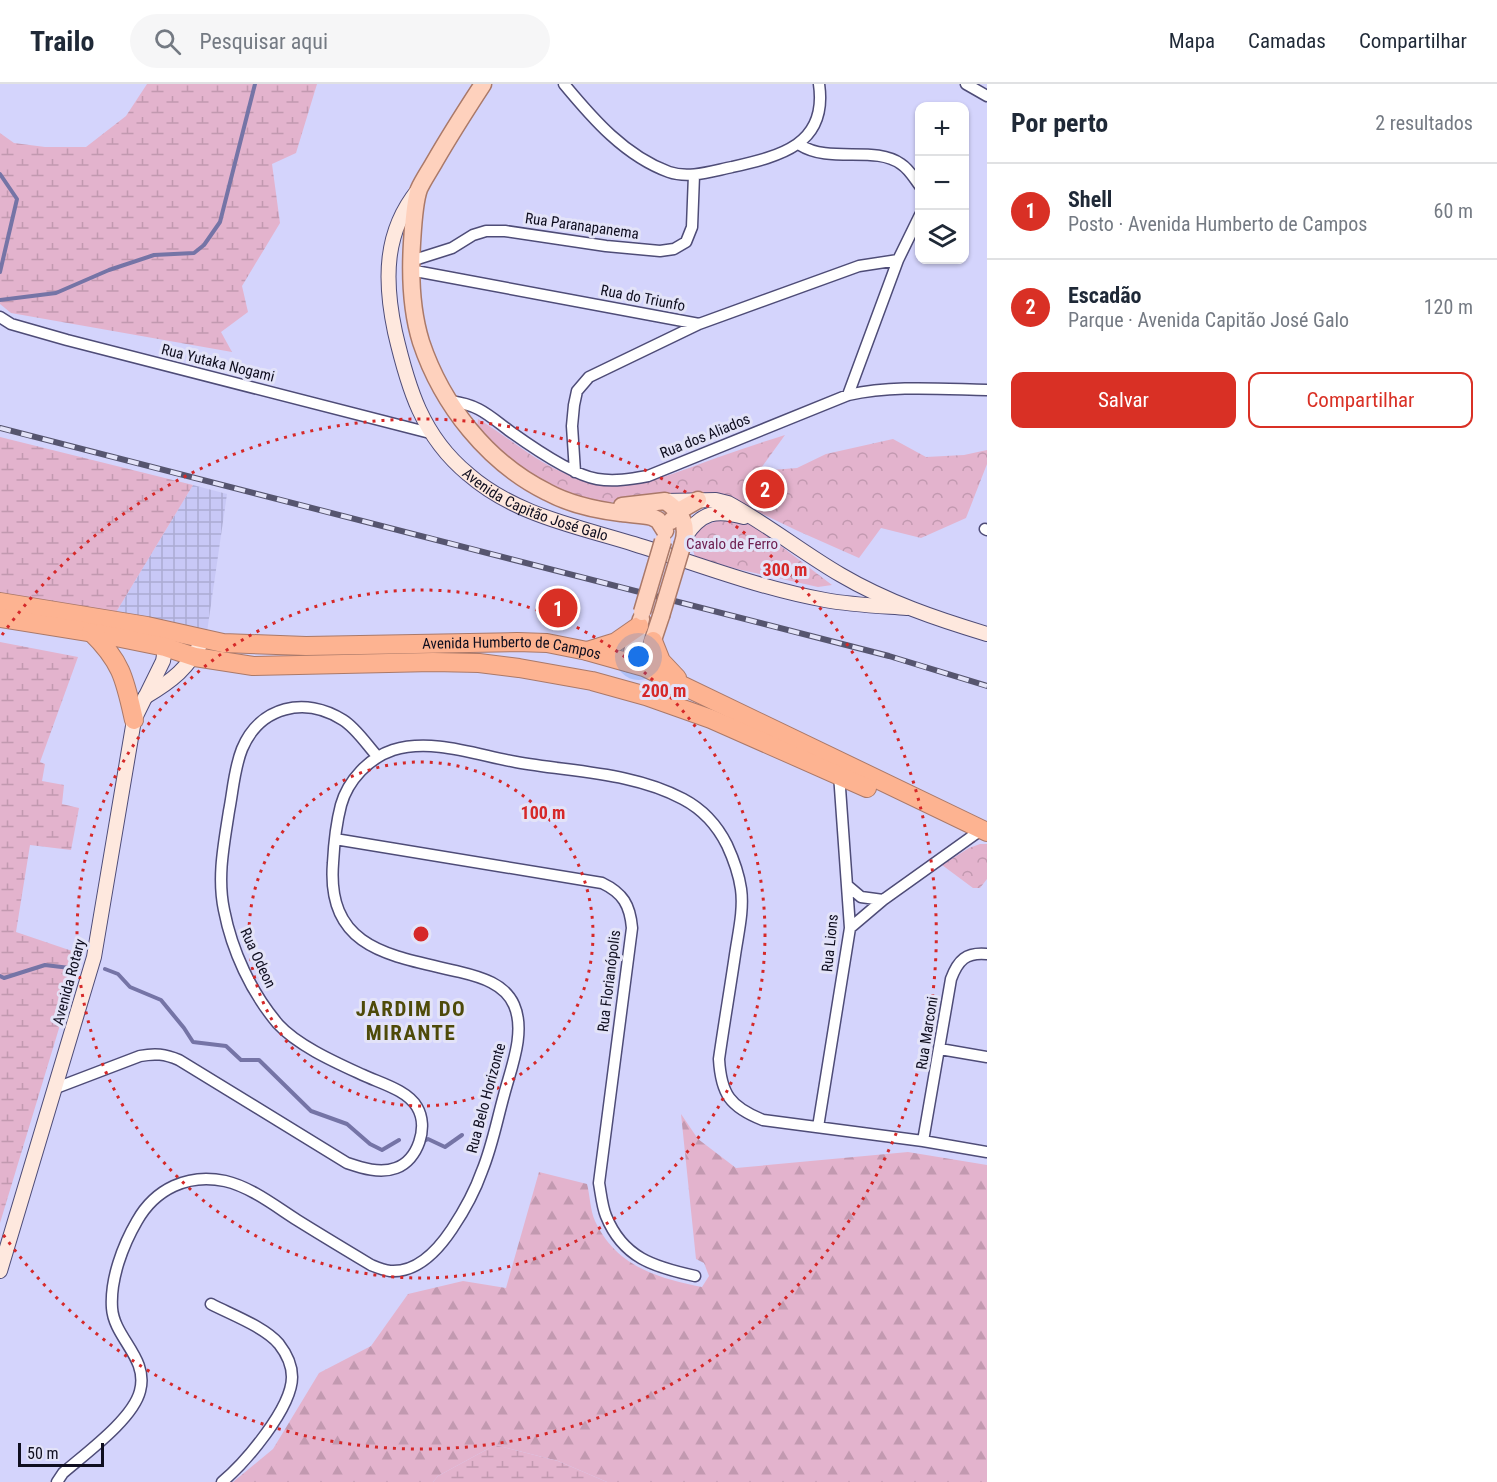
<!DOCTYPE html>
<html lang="pt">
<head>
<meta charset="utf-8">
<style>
	:root { --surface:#fff; --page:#f6f6f7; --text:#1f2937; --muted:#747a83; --line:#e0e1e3; --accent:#d93025 }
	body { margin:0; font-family:"Roboto Condensed",sans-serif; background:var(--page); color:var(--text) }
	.controls { position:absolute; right:18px; top:18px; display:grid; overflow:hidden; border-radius:12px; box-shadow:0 2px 4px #0004 }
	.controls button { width:54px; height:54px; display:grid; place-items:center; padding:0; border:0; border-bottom:2px solid var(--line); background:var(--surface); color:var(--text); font:30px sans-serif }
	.scale { position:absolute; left:18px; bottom:15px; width:86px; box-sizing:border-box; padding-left:6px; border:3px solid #0f0e1f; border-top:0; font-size:16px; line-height:21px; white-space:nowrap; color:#0f0e1f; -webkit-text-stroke:4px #e3e3f8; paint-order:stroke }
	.you { position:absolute; left:639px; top:573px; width:21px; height:21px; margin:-15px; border:4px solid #fff; border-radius:50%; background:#1a73e8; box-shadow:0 0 0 9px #1a73e833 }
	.badge { display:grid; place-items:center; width:39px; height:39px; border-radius:50%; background:var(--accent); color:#fff; font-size:20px; font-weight:700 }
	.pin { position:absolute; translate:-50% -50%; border:3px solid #fff; box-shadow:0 2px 6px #0006 }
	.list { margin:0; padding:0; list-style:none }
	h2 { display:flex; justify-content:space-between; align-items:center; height:78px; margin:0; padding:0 24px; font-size:26px }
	h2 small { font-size:20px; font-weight:400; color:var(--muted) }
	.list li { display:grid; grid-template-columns:39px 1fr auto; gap:18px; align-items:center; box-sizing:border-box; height:96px; padding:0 24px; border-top:2px solid var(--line) }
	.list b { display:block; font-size:22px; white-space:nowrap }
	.list p { margin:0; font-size:20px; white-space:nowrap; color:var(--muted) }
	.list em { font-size:20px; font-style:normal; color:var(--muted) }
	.actions { display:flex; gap:12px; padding:18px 24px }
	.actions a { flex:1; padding:14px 0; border:2px solid var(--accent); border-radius:12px; text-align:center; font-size:21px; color:var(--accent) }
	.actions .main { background:var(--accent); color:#fff }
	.icon { flex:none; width:33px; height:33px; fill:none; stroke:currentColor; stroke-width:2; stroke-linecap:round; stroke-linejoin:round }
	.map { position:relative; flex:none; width:987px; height:1398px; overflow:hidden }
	header { display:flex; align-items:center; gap:36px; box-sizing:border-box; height:84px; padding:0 30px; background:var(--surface); border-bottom:2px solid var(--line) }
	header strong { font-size:28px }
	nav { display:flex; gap:33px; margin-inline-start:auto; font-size:21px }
	.search { width:420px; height:54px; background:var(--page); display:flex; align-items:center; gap:15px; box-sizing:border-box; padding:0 21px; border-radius:33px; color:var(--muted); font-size:22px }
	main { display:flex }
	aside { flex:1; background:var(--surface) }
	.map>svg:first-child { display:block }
	.industrial { fill:url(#industrial-grid) }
	.forest { fill:url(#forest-firs) }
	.wetland { fill:url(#wetland-marsh) }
	.park { fill:url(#park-crowns) }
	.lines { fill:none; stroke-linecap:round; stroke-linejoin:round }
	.stream { stroke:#7574a6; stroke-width:4 }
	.street-casing { stroke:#4e4c77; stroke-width:13 }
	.secondary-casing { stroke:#4e4c77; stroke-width:16 }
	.primary-casing { stroke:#aa7969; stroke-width:19 }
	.highway-casing { stroke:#aa7969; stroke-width:20 }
	.street { stroke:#fff; stroke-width:10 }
	.secondary { stroke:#fee8de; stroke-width:14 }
	.primary { stroke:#fed1bd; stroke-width:16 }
	.highway { stroke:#fdb391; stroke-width:18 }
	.rail-casing { stroke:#56556f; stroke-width:6 }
	.rail { stroke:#e3e3f8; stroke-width:4; stroke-dasharray:11; stroke-linecap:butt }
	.primary-bridge-casing { stroke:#aa7969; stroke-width:19; stroke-linecap:butt }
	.primary-bridge { stroke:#fed1bd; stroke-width:16 }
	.ring { fill:none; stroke:#d62828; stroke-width:3; stroke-dasharray:3 6 }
	.labels { text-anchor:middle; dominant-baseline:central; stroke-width:6; stroke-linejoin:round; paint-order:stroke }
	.street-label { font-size:15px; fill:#0f0e1f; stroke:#e3e3f8 }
	.park-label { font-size:15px; fill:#6f2152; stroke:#e3e3f8 }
	.district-label { font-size:21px; font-weight:bold; letter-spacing:1.5px; fill:#4e4a09; stroke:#e3e3f8 }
	.centre { fill:#d62828; stroke:#e3e3f8; stroke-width:3 }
	.ring-label { font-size:18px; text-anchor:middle; font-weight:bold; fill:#d62828; stroke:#e3e3f8; stroke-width:6; stroke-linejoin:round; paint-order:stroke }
</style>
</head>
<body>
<header>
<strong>Trailo</strong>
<div class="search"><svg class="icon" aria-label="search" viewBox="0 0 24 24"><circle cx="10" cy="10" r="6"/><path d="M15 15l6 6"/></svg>Pesquisar aqui</div>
<nav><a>Mapa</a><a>Camadas</a><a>Compartilhar</a></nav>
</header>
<main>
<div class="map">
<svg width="987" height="1398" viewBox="0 0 987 1398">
	<defs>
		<pattern id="industrial-grid" width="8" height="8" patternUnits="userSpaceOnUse" patternTransform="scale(1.5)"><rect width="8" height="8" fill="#c8c8f6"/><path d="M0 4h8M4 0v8" fill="none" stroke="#ababd2"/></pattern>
		<pattern id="forest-firs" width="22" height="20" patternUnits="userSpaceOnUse" patternTransform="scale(1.5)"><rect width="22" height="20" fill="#e3b3cd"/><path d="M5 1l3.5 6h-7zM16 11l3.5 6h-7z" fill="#c299b0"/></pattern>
		<pattern id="wetland-marsh" width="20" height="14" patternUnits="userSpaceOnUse" patternTransform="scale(1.5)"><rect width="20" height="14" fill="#e3b3cd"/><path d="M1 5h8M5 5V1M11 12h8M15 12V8" fill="none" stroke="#c299b0"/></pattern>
		<pattern id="park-crowns" width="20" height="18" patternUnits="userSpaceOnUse" patternTransform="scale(1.5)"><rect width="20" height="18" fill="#e3b3cd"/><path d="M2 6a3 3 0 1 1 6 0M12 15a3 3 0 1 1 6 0" fill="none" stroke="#c299b0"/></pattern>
	</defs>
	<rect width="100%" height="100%" fill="#d4d4fc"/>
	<path class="industrial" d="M193 401 227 410 207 548 115 530Z"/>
	<path class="forest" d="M681 1030 698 1055 736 1084 908 1068 987 1081V1398H607L558 1377 495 1361 438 1392 433 1398H233L273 1365 319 1289 371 1262 408 1210 463 1197 506 1204 539 1088 587 1100C590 1111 590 1126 595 1137 616 1182 657 1194 702 1203L709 1192 704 1179 696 1175Z"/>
	<path class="wetland" d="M147 0H317L296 69 272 80 280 139 242 202 248 228 221 248 232 268 11 229 0 220V49L14 59 45 63H86L126 32Z
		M0 353 193 401 115 530 0 511Z
		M0 558 78 573 40 678 45 680 42 697 64 701 62 720 79 724 71 766 30 761 16 848 78 869 70 908 0 1139Z
		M495 1361 558 1377 607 1398H433L438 1392Z"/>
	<path class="park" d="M478 335C507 352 533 376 564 389 624 414 663 393 719 373 741 365 763 358 785 351L759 387 797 384 826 370 893 355 926 373 964 371 987 366V380L966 434 921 454 881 444 859 474 798 447 721 410H686L602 419 560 409 492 365 477 344Z
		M719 436 742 437 760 446 832 501 818 503 737 485 695 473 691 459 699 444Z
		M980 760H987V795L980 804H973L942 781 969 764Z"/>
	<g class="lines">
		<path class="stream" d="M0 90 17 115 0 188
			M0 216 56 209 109 186 154 171 194 169 204 161 220 138 255 0
			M105 885 118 890 130 903 161 916 184 944 193 958 226 962 241 976H259L311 1027 347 1040 370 1060 382 1066 399 1056
			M0 892 4 894 45 881 78 885
			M424 1057 428 1055 445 1063 462 1051"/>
		<g class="street-casing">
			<path id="street" d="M564 0C593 35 625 72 669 88 689 95 712 87 732 83 780 72 828 61 819 0
				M966 0 987 12
				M800 61C830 80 875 61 901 80 909 85 914 94 920 102
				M411 177 452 164 473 151 486 147H505L606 162 660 167 674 165 686 158 692 143 694 91
				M410 186 699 240 859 182 898 176
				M0 233 11 240 67 256 430 349
				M848 311 898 176 920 131
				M450 317C480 321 488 331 511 348 532 363 572 391 597 395 614 398 631 395 648 392L848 311C894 301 940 305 987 306
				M575 388 572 342 574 321 577 307 589 293 699 240
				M985 445 987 446
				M335 755 602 799C623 809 630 821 632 844L599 1099C601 1110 602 1122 606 1132 623 1174 654 1183 695 1192
				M848 802 861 813 883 816
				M850 844 883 816 981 746
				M940 965 987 973
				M56 1004 140 972C155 969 165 970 179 976L347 1079C362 1084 380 1090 396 1084 418 1076 429 1043 417 1023 407 1006 380 999 363 991 337 979 298 962 278 940 251 908 232 867 224 826 217 793 224 760 229 727 233 707 234 685 242 665 260 622 305 612 343 636 356 644 367 661 377 672
				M818 1043 850 844 839 690
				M923 1057 951 895C958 876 966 868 987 870
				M211 1220C230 1230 265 1243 279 1260 286 1269 292 1280 292 1293 292 1324 245 1379 222 1398
				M57 1398 63 1389C86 1369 133 1335 140 1307 149 1274 114 1254 112 1224 110 1195 123 1161 137 1137 155 1105 188 1089 225 1097 251 1103 275 1122 297 1136 321 1151 346 1166 371 1181 376 1183 383 1186 390 1187 417 1189 438 1166 452 1145 464 1127 475 1107 482 1087 492 1063 497 1036 504 1011 511 984 526 948 514 921 505 900 481 893 460 888 394 872 326 867 333 779 334 760 336 740 341 721 348 696 369 674 393 666 432 654 477 671 516 678 571 688 633 688 683 715 702 725 717 741 727 761 733 774 739 791 741 805 744 826 738 850 735 871 730 905 724 940 719 975 721 1010 730 1023 763 1036L923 1057 987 1068"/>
		</g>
		<g class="secondary-casing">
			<g id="secondary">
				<path id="s1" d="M418 106C384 148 384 196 395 248 408 304 422 352 468 390 515 431 576 442 634 460 698 480 759 504 825 516 852 521 880 522 907 524"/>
				<path d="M665 417 716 416 728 419C767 440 803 469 841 491 887 518 937 535 987 550"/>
				<path d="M685 453C701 428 716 425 744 433"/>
				<path d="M145 613C172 597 189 584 203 555"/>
				<path d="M0 1187 94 873 134 636 163 577 167 554"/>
			</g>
		</g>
		<g class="primary-casing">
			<path id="primary" d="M483 0C466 26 450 51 435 77 430 86 423 96 419 105 414 119 413 144 412 159 410 192 411 226 421 258 442 321 488 379 547 408 569 420 596 426 621 429 632 431 642 430 652 433L658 436 665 447
				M622 422 665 417C680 427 689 440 683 459
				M671 437 684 424 698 416
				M629 579 641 535
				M644 583 661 532"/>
		</g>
		<g class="highway-casing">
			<g id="highway">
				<path id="s2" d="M0 518 147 542 223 559 306 562 517 558 547 559 587 567 644 583 987 748"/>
				<path d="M0 534 101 550 165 563 195 573 253 582 433 578 479 579 519 584 592 597 646 612 711 635 867 704"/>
				<path d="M91 548C122 578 125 596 134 636"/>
				<path d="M653 557 661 577 677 594"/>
				<path d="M587 567 616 558 639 542"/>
			</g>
		</g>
		<use href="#street" class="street"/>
		<use href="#secondary" class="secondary"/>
		<use href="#primary" class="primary"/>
		<use href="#highway" class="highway"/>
		<g class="rail-casing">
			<path id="rail" d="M0 344 889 572 987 602"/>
		</g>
		<use href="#rail" class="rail"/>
		<g class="primary-bridge-casing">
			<path id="primary-bridge" d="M642 528 663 457
				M661 532 683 459"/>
		</g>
		<use href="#primary-bridge" class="primary-bridge"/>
	</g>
	<g class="ring">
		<circle cx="421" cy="850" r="172"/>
		<circle cx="421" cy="850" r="344"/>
		<path d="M2 551A515 515 0 1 1 2 1149"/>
	</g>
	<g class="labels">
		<g class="street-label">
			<text transform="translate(582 142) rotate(8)">Rua Paranapanema</text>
			<text transform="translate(643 214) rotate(11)">Rua do Triunfo</text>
			<text transform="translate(218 279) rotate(14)">Rua Yutaka Nogami</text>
			<text transform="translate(705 352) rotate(-22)">Rua dos Aliados</text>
			<text stroke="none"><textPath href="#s1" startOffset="387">Avenida Capitão José Galo</textPath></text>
			<text stroke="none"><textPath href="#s2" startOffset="516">Avenida Humberto de Campos</textPath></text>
			<text transform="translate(830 859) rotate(-84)">Rua Lions</text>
			<text transform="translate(258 874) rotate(65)">Rua Odeon</text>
			<text transform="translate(609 897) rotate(-83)">Rua Florianópolis</text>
			<text transform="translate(69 898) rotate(-75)">Avenida Rotary</text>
			<text transform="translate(927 949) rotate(-81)">Rua Marconi</text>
			<text transform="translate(486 1014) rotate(-75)">Rua Belo Horizonte</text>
		</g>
		<g class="park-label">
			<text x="732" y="460">Cavalo de Ferro</text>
		</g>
		<g class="district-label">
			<text x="411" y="925">JARDIM DO<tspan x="411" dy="24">MIRANTE</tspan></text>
		</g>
	</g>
	<circle cx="421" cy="850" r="9" class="centre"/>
	<g class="ring-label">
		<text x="785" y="492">300 m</text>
		<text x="664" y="613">200 m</text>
		<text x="543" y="735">100 m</text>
	</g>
</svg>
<div class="controls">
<button>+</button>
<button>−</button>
<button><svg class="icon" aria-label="layers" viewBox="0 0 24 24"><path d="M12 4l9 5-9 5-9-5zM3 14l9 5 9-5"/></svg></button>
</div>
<div class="scale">50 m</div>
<div class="you"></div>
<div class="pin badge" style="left:558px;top:524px">1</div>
<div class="pin badge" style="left:765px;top:405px">2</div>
</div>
<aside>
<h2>Por perto<small>2 resultados</small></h2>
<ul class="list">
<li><span class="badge">1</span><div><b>Shell</b><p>Posto · Avenida Humberto de Campos</p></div><em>60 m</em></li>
<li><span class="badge">2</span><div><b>Escadão</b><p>Parque · Avenida Capitão José Galo</p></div><em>120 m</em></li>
</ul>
<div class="actions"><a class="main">Salvar</a><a>Compartilhar</a></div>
</aside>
</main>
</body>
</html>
